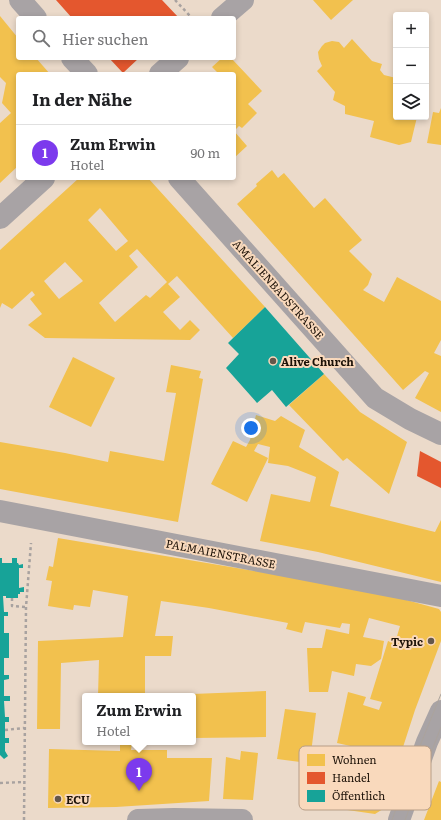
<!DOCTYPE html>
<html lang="de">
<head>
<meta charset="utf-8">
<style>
	:root { --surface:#fff; --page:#f6f6f6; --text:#202124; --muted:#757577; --line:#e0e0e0; --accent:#7c3aed }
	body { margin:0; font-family:Literata,serif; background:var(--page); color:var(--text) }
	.controls { position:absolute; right:12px; top:12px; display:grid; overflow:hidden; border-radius:4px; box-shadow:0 2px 6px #0003 }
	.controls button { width:36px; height:36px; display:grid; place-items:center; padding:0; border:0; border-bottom:1px solid var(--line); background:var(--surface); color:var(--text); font:20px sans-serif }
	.you { position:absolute; left:251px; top:428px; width:14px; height:14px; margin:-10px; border:3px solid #fff; border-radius:50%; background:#1a73e8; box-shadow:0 0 0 6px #1a73e833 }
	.badge { display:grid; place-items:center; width:26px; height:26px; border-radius:50%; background:var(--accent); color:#fff; font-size:13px; font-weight:700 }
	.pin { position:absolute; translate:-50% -33px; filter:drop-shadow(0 1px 2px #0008) }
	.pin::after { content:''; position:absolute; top:21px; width:14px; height:12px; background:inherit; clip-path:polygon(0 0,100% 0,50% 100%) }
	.popup { position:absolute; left:82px; top:693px; width:114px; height:52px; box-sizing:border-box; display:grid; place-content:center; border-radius:4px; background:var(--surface); filter:drop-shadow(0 1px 3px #0005); font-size:13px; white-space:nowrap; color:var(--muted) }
	.popup b { font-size:15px; color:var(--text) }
	.popup::after { content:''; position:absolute; left:50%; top:100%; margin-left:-8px; border:8px solid transparent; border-top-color:var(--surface) }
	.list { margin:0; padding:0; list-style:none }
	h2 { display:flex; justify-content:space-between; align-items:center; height:52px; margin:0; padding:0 16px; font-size:17px }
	h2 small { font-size:13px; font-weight:400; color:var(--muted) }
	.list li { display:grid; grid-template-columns:26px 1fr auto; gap:12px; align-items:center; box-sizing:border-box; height:56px; padding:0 16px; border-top:1px solid var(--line) }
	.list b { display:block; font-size:15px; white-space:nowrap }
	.list p { margin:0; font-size:13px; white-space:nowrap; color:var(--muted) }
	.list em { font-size:13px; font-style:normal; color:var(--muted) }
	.icon { flex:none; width:22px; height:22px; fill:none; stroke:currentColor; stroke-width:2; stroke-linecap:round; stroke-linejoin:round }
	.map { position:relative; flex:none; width:441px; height:820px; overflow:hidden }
	.search { position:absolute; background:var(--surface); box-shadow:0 2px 6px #0003; left:16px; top:16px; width:220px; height:44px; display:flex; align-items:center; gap:10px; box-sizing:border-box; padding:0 14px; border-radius:4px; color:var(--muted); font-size:15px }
	.panel { position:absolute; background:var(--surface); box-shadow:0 2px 6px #0003; left:16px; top:72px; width:220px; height:108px; border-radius:4px }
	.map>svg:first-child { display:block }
	.homes { fill:#f2c14e; fill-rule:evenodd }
	.shops { fill:#e4572e }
	.public { fill:#17a398 }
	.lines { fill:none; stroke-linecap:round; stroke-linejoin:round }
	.path { stroke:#a8a2a0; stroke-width:2.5; stroke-dasharray:3 3; stroke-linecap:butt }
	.street { stroke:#a8a3a5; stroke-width:22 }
	.tram { stroke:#aba39c; stroke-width:1 }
	.poi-dot { fill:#64574b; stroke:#f9d9bc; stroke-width:1.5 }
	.labels { text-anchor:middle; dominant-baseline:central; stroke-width:4; stroke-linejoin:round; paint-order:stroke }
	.street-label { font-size:11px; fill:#1c1107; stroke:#f9d9bc }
	.poi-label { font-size:11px; font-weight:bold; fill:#1c1107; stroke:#f9d9bc; text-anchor:start }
	.key { fill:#f9d9bc; stroke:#b79d86; stroke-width:1 }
	.key-label { font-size:11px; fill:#1c1107 }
</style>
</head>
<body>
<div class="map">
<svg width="441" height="820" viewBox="0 0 441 820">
	<rect width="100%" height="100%" fill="#ebdaca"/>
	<path class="homes" d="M313 0H353L331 20Z
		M0 16 18 38V58H36L50 74H18V166L0 183V123L11 113 2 103 6 83 0 77Z
		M352 39 372 61 382 64 380 70 384 75 396 78V117H417L411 142 399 145 370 137 374 121 345 114V106L333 100 335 92 317 71 322 66 319 59 318 52 322 46 325 43 332 41 339 42 344 48Z
		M222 58H228L230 60 232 59 262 91 248 104 257 113 242 128 239 126 234 131V74H215L217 72 212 67Z
		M441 108V145L427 143 433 112 439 113Z
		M234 131 247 146 234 158Z
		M272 170 278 178 284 173 314 208 325 198 362 240 349 251 372 274 368 285 363 290 384 302 397 277 441 301V340L434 353 441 356V412L415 398 429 373 425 371 403 390 237 204 257 186 256 184Z
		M79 178H148L265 307 233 338 177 276 168 284 180 297 163 312 180 330 190 320 200 330 190 340 45 338 28 325 42 314 30 299 35 295 32 291 12 309 2 303 0 308V250ZM100 208 128 241 116 251 88 220ZM137 249 167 282 150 298 146 295 115 322 99 303 138 267 129 256ZM65 262 83 281 59 299 44 281Z
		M73 357 115 378 91 427 49 407Z
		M171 365 201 371 199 378 203 379 178 522 0 489V442L65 453 108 462 110 451 164 461 176 393 166 392Z
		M324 374 360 412 407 442 389 494 347 458 343 461 289 405Z
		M256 415 275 421 281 416 305 430 299 447 339 472 330 506 435 532 441 520V582L318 552 260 541 271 494 310 502 316 477 288 466 268 463 270 447 258 444 254 451 268 458 247 502 211 484 233 441 246 447 250 440Z
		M58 538 374 591 439 609 441 612V641L415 710 383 809 375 814 299 803 308 763 277 759 285 709 316 713 311 753 369 760 373 751 337 743 348 692 366 697 363 705 379 710 382 702 370 699 388 641 395 643 400 626 369 618 363 637 384 641 381 659 371 666 356 664 354 676 332 671 328 692H309L307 648H322L326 629 349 634 350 624 342 623 340 628 305 622 302 633 286 629 288 623 209 608 161 601 155 636H173L171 656H145V696H98L99 660 61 663 60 729H37L38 641 123 637 128 596 93 590 90 607 74 605 73 610 48 606 52 581 46 580 49 566 53 567Z
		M266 691V737L193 738V696H167V695Z
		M120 742H132L131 750H167V758H212L209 801 116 807 48 808 49 749 120 751Z
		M241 751 258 753 253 800 223 799 226 757 240 760Z
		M439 781 441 782V820H424Z"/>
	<path class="shops" d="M56 0H162L179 18H72Z
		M109 58H139L123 73Z
		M420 451 441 462V488L417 476Z"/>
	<path class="public" d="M265 307 324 374 286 407 272 390 257 403 226 368 239 354 228 343Z
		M0 558H2V563H12V558H17V563H18L19 565 23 564V568H19V588L24 587V592H20V594H18V598H6V596H3L4 612H8V616H4V633H9V658H4V675H9V679L4 680V696H10V701H4L5 717H9V722H5V738H9V743H5V751L8 756 4 759 0 755Z"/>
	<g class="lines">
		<path class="path" d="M175 0 192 18
			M12 598V606L26 607
			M5 730 24 728
			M0 783 24 782
			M24 820 26 607 31 543"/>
		<path class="street" d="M20 0 36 18
			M222 18 243 0
			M72 58 87 74
			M160 74 178 58
			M179 178 375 398 410 419 441 434
			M0 218 44 178
			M0 511 441 596
			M138 820 174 819 242 820
			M399 820 427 742 441 711"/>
		<path class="tram" d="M392 820 407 778 441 694
			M405 820 441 727"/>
	</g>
	<g class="poi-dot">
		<circle cx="273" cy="361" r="4"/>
		<circle cx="431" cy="641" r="4"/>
		<circle cx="58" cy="799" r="4"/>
	</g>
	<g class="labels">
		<g class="street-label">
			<text transform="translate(279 289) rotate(48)">AMALIENBADSTRASSE</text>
			<text transform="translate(221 553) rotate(11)">PALMAIENSTRASSE</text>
		</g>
		<g class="poi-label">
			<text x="281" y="361">Alive Church</text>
			<text x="423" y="641" text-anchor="end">Typic</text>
			<text x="66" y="799">ECU</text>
		</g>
	</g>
	<rect x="299" y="746" width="132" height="64" rx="6" class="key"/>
	<rect x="307" y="754" width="18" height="12" fill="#f2c14e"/>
	<rect x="307" y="772" width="18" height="12" fill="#e4572e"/>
	<rect x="307" y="790" width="18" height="12" fill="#17a398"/>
	<g class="key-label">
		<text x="332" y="764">Wohnen</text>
		<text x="332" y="782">Handel</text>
		<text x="332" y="800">Öffentlich</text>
	</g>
</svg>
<div class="controls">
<button>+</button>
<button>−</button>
<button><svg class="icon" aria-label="layers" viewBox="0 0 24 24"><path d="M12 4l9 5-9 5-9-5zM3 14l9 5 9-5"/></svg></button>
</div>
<div class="you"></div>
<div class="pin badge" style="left:139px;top:791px">1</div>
<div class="popup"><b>Zum Erwin</b>Hotel</div>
<div class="search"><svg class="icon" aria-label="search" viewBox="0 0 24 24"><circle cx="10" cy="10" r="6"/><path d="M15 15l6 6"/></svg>Hier suchen</div>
<section class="panel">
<h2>In der Nähe<small></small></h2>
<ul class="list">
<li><span class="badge">1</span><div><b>Zum Erwin</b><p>Hotel</p></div><em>90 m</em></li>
</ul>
</section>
</div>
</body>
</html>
